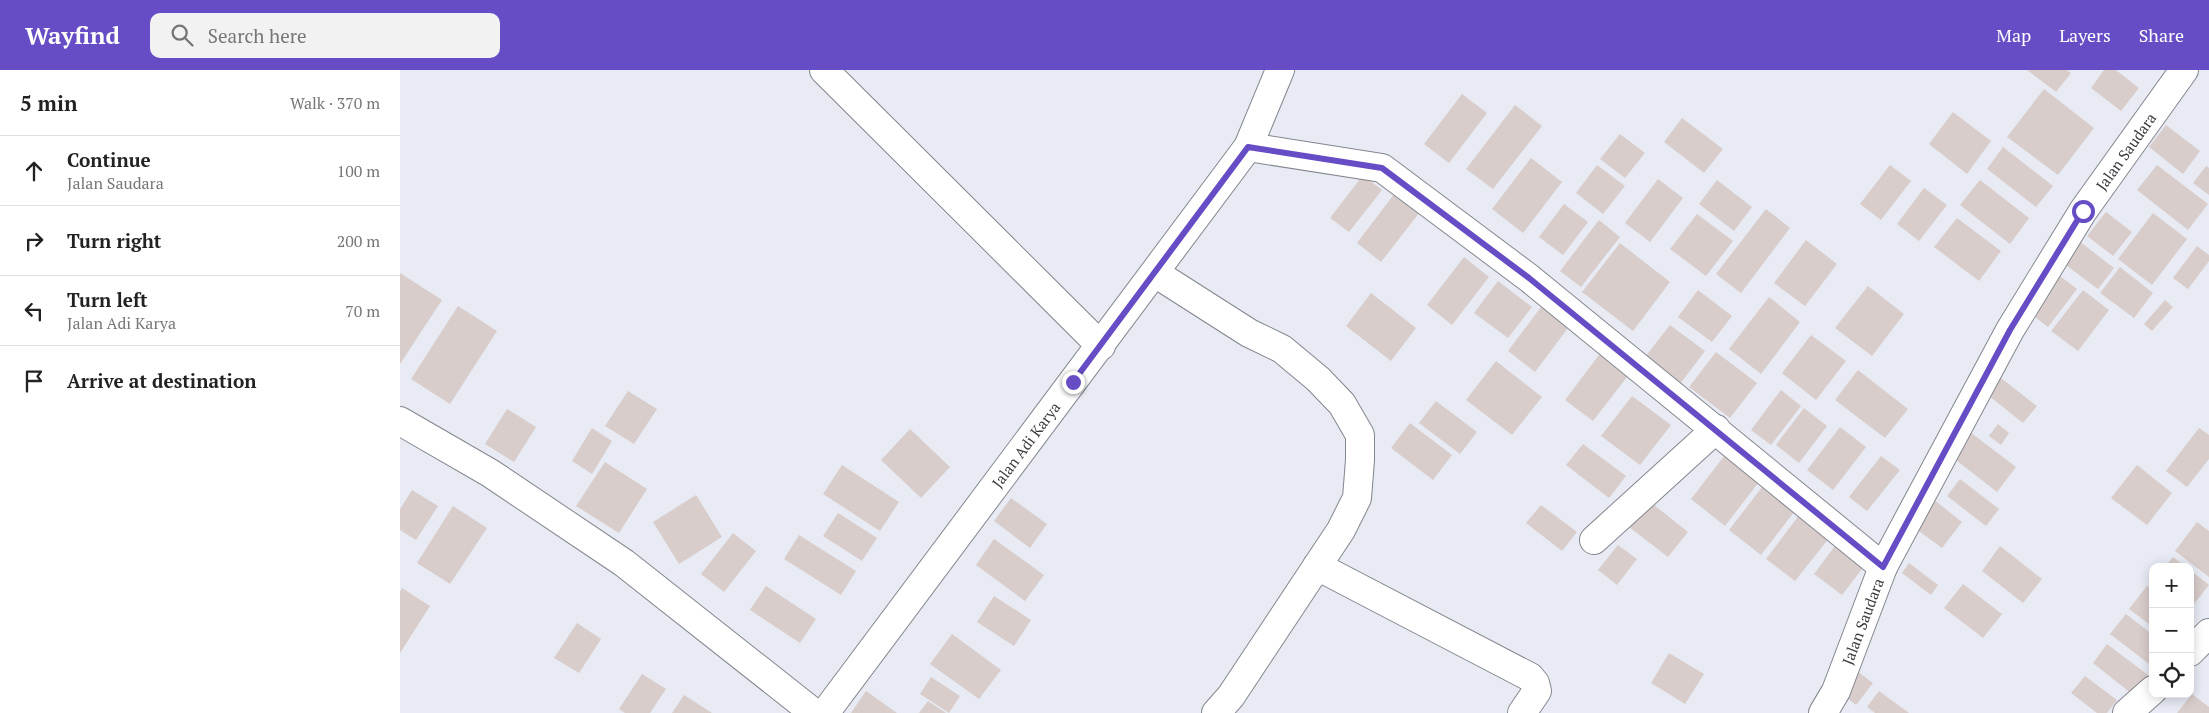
<!DOCTYPE html>
<html lang="en">
<head>
<meta charset="utf-8">
<style>
	:root { --surface:#fff; --page:#f2f2f2; --text:#222; --muted:#767676; --line:#e0e0e0; --accent:#664cc5 }
	body { margin:0; font-family:"PT Serif",serif; background:var(--page); color:var(--text) }
	.controls { position:absolute; right:15px; bottom:15px; display:grid; overflow:hidden; border-radius:10px; box-shadow:0 2px 12px #0003 }
	.controls button { width:45px; height:45px; display:grid; place-items:center; padding:0; border:0; border-bottom:1px solid var(--line); background:var(--surface); color:var(--text); font:25px sans-serif }
	.stop { position:absolute; width:15px; height:15px; margin:-11px; border:4px solid #664cc5; border-radius:50%; background:#fff }
	.stop.end { background:#664cc5; border-color:#fff; box-shadow:0 1px 5px #0008 }
	.list { margin:0; padding:0; list-style:none }
	h2 { display:flex; justify-content:space-between; align-items:center; height:65px; margin:0; padding:0 20px; font-size:21px }
	h2 small { font-size:16px; font-weight:400; color:var(--muted) }
	.list li { display:grid; grid-template-columns:32px 1fr auto; gap:15px; align-items:center; box-sizing:border-box; height:70px; padding:0 20px; border-top:1px solid var(--line) }
	.list b { display:block; font-size:19px; white-space:nowrap }
	.list p { margin:0; font-size:16px; white-space:nowrap; color:var(--muted) }
	.list em { font-size:16px; font-style:normal; color:var(--muted) }
	.icon { flex:none; width:28px; height:28px; fill:none; stroke:currentColor; stroke-width:2; stroke-linecap:round; stroke-linejoin:round }
	.map { position:relative; flex:none; width:1809px; height:643px; overflow:hidden }
	header { display:flex; align-items:center; gap:30px; box-sizing:border-box; height:70px; padding:0 25px; background:var(--accent); color:#fff }
	header strong { font-size:24px }
	nav { display:flex; gap:28px; margin-inline-start:auto; font-size:18px }
	.search { width:350px; height:45px; background:var(--page); display:flex; align-items:center; gap:12px; box-sizing:border-box; padding:0 18px; border-radius:10px; color:var(--muted); font-size:19px }
	main { display:flex }
	aside { flex:1; background:var(--surface) }
	.map>svg:first-child { display:block }
	.building { fill:#d8cdca }
	.lines { fill:none; stroke-linecap:round; stroke-linejoin:round }
	.minor-casing { stroke:#83868e; stroke-width:30 }
	.minor { stroke:#fff; stroke-width:28 }
	.route { stroke:#664cc5; stroke-width:6 }
	.labels { text-anchor:middle; dominant-baseline:central; stroke-width:4.5; stroke-linejoin:round; paint-order:stroke }
	.street-label { font-size:15px; fill:#3a3b3f; stroke:#f6f8fe }
</style>
</head>
<body>
<header>
<strong>Wayfind</strong>
<div class="search"><svg class="icon" aria-label="search" viewBox="0 0 24 24"><circle cx="10" cy="10" r="6"/><path d="M15 15l6 6"/></svg>Search here</div>
<nav><a>Map</a><a>Layers</a><a>Share</a></nav>
</header>
<main>
<aside>
<h2>5 min<small>Walk · 370 m</small></h2>
<ul class="list">
<li><svg class="icon" aria-label="ahead" viewBox="0 0 24 24"><path d="M12 20V5M6 11l6-6 6 6"/></svg><div><b>Continue</b><p>Jalan Saudara</p></div><em>100 m</em></li>
<li><svg class="icon" aria-label="right" viewBox="0 0 24 24"><path d="M7 20v-9h11M14 6l5 5-5 5"/></svg><div><b>Turn right</b></div><em>200 m</em></li>
<li><svg class="icon" aria-label="left" viewBox="0 0 24 24"><path d="M17 20v-9H6M10 6l-5 5 5 5"/></svg><div><b>Turn left</b><p>Jalan Adi Karya</p></div><em>70 m</em></li>
<li><svg class="icon" aria-label="arrive" viewBox="0 0 24 24"><path d="M6 21V4h12l-3 4 3 4H6"/></svg><div><b>Arrive at destination</b></div></li>
</ul>
</aside>
<div class="map">
<svg width="1809" height="643" viewBox="0 0 1809 643">
	<rect width="100%" height="100%" fill="#e8ebf4"/>
	<path class="building" d="M1627 0H1667L1671 3 1656 22Z
		M1704 0H1716L1739 18 1721 41 1691 18Z
		M1644 19 1694 58 1658 105 1607 67Z
		M1062 24 1087 43 1049 93 1024 74Z
		M1115 35 1142 56 1093 119 1066 99Z
		M1553 42 1591 71 1567 104 1529 74Z
		M1282 48 1323 79 1304 103 1264 72Z
		M1766 55 1800 81 1783 104 1749 77Z
		M1220 64 1245 83 1225 108 1200 89Z
		M1603 77 1653 116 1636 137 1587 99Z
		M1131 88 1162 112 1123 163 1092 139Z
		M1197 95 1225 116 1203 144 1176 123Z
		M1490 95 1511 111 1481 150 1460 134Z
		M1757 95 1808 134 1788 160 1737 120Z
		M1806 96 1809 98V125L1793 113Z
		M963 105 982 120 949 162 930 148Z
		M1258 109 1283 128 1250 172 1225 153Z
		M1317 110 1352 137 1334 161 1299 134Z
		M1580 110 1629 148 1610 174 1560 135Z
		M1524 118 1547 135 1519 171 1497 154Z
		M998 119 1023 138 981 192 957 173Z
		M1164 134 1188 152 1163 185 1139 167Z
		M1366 139 1390 158 1341 223 1316 204Z
		M1706 142 1732 162 1713 186 1687 166Z
		M1753 143 1787 169 1752 215 1718 189Z
		M1297 144 1333 171 1306 206 1270 179Z
		M1557 148 1601 181 1579 211 1534 177Z
		M1199 150 1220 167 1181 217 1160 201Z
		M1406 170 1437 194 1405 236 1374 213Z
		M1679 171 1714 198 1698 219 1663 193Z
		M1220 173 1270 212 1233 261 1182 222Z
		M1797 176 1809 185V191L1788 219 1773 208Z
		M1064 187 1089 207 1052 255 1027 235Z
		M1720 197 1753 223 1734 248 1700 223Z
		M1655 202 1677 219 1648 257 1626 240Z
		M0 203 42 230 0 294Z
		M1098 211 1132 237 1108 268 1074 243Z
		M1468 216 1504 244 1472 286 1435 258Z
		M1298 220 1332 246 1312 272 1278 247Z
		M1683 220 1709 240 1678 281 1651 261Z
		M971 223 1016 258 991 291 946 256Z
		M1369 227 1400 252 1361 304 1329 279Z
		M1765 230 1773 237 1752 261 1744 254Z
		M1144 233 1171 254 1135 302 1108 281Z
		M58 236 97 261 50 334 11 309Z
		M1270 255 1305 281 1280 314 1245 287Z
		M1411 265 1446 291 1416 330 1382 303Z
		M1202 281 1230 303 1193 351 1165 330Z
		M1316 282 1357 313 1330 348 1289 317Z
		M1096 291 1142 327 1112 365 1066 330Z
		M1458 300 1508 339 1485 368 1435 330Z
		M1597 305 1637 336 1623 353 1584 322Z
		M1381 320 1401 336 1371 375 1351 360Z
		M228 321 257 339 234 374 205 356Z
		M1232 326 1271 355 1240 395 1201 366Z
		M1036 331 1077 362 1060 384 1019 353Z
		M1404 338 1427 356 1399 393 1376 375Z
		M107 339 136 357 114 392 85 374Z
		M1010 353 1052 385 1033 410 991 378Z
		M1598 354 1609 363 1601 375 1589 366Z
		M1440 357 1466 377 1433 420 1407 400Z
		M192 358 212 371 192 404 172 391Z
		M1799 358 1809 365V389L1787 417 1766 401Z
		M510 359 550 397 521 428 481 390Z
		M1570 362 1616 397 1597 422 1552 387Z
		M1183 374 1226 406 1209 428 1166 395Z
		M1328 381 1362 408 1325 456 1291 429Z
		M1481 386 1500 400 1467 441 1449 427Z
		M205 392 247 419 219 463 176 436Z
		M442 395 499 432 480 461 423 424Z
		M1737 395 1772 423 1747 455 1711 428Z
		M1560 409 1599 439 1586 456 1547 426Z
		M1366 412 1398 437 1361 485 1329 460Z
		M12 420 38 436 16 470 0 460V439Z
		M296 425 322 467 279 494 253 452Z
		M611 428 647 454 630 478 594 451Z
		M1533 429 1562 452 1542 478 1512 456Z
		M1249 431 1288 462 1268 487 1229 457Z
		M1141 435 1177 462 1162 481 1126 453Z
		M53 436 87 458 50 514 17 493Z
		M1403 440 1433 463 1395 511 1366 489Z
		M438 443 477 468 462 491 423 466Z
		M1797 452 1809 461V507L1775 481Z
		M333 463 356 481 324 522 301 504Z
		M399 465 456 501 441 525 384 489Z
		M594 469 644 505 625 531 576 495Z
		M1438 472 1466 494 1442 525 1414 504Z
		M1218 475 1237 489 1217 515 1198 500Z
		M1600 476 1642 509 1623 533 1582 501Z
		M1773 487 1786 497H1765Z
		M1509 493 1538 515 1531 525 1502 503Z
		M1790 500 1809 515 1790 539Z
		M1563 514 1602 544 1583 568 1544 538Z
		M366 516 416 549 400 573 350 540Z
		M1747 516 1753 520V557L1729 539Z
		M2 518 30 536 0 583V522Z
		M594 526 631 550 614 576 577 552Z
		M1726 544 1753 565V597L1710 564Z
		M177 553 201 569 179 603 154 588Z
		M552 564 601 600 579 629 530 594Z
		M1707 574 1752 608 1737 628 1693 593Z
		M1269 583 1304 604 1285 634 1251 613Z
		M1457 601 1473 613 1456 635 1440 623Z
		M242 604 266 619 250 643H225L219 639Z
		M1685 606 1717 630 1707 643H1697L1671 623Z
		M531 607 560 626 549 643 520 624Z
		M466 621 497 643H451Z
		M1479 621 1509 643H1475L1467 637Z
		M1792 624 1809 637V643H1777Z
		M284 625 312 643H272Z
		M528 631 546 643H519Z"/>
	<g class="lines">
		<g class="minor-casing">
			<g id="minor">
				<path d="M424 0 701 276"/>
				<path d="M848 77 982 98 1129 208 1483 497"/>
				<path d="M755 203 849 263 882 279 918 309 942 334 960 365V390L957 428 941 460 831 626 816 643"/>
				<path d="M0 351 90 403 224 493 414 643"/>
				<path d="M1194 470 1316 359"/>
				<path d="M917 496 1130 607 1135 613 1137 621 1122 643"/>
				<path d="M1790 582 1809 563"/>
				<path id="s1" d="M425 643 848 77 880 0"/>
				<path id="s2" d="M1423 643 1436 621 1483 497 1610 260 1683 141 1784 0"/>
				<path d="M1727 643 1753 620"/>
			</g>
		</g>
		<use href="#minor" class="minor"/>
	</g>
	<g class="lines">
		<path class="route" d="M673 312 848 77 982 98 1129 208 1483 497 1610 260 1683 141"/>
	</g>
	<g class="labels">
		<g class="street-label">
			<text stroke="none"><textPath href="#s2" startOffset="640">Jalan Saudara</textPath></text>
			<text stroke="none"><textPath href="#s1" startOffset="335">Jalan Adi Karya</textPath></text>
			<text stroke="none"><textPath href="#s2" startOffset="100">Jalan Saudara</textPath></text>
		</g>
	</g>
</svg>
<div class="controls">
<button>+</button>
<button>−</button>
<button><svg class="icon" aria-label="locate" viewBox="0 0 24 24"><circle cx="12" cy="12" r="6"/><path d="M12 2v4M12 18v4M2 12h4M18 12h4"/></svg></button>
</div>
<div class="stop" style="left:1683px;top:141px"></div>
<div class="stop end" style="left:673px;top:312px"></div>
</div>
</main>
</body>
</html>
